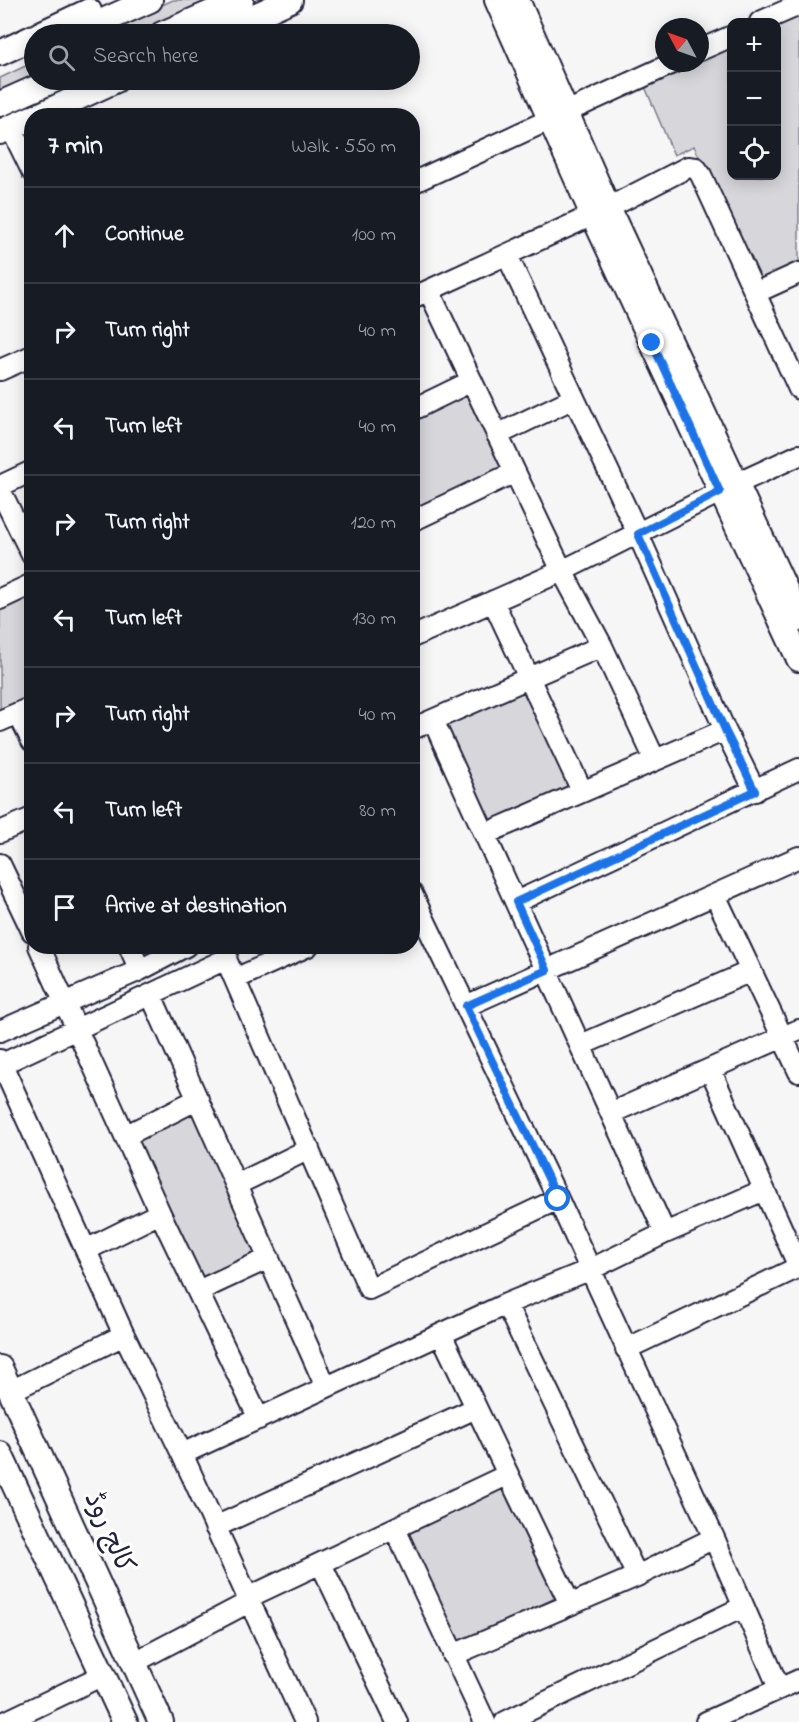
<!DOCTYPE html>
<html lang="en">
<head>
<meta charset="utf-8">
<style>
	:root { --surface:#171b24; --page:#242831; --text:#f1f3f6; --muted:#9ea1a6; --line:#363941 }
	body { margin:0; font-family:"Indie Flower","Playpen Sans Arabic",sans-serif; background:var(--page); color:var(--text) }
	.controls { position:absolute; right:18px; top:18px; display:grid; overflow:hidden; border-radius:12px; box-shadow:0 3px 15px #0003 }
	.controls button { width:54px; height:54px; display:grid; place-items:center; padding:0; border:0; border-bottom:2px solid var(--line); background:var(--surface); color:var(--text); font:30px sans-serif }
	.compass { position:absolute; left:655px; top:18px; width:54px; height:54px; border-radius:50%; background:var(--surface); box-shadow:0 3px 15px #0003; rotate:311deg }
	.stop { position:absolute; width:18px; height:18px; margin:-14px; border:4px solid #1a73e8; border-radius:50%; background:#fff }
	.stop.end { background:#1a73e8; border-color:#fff; box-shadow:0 2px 6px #0008 }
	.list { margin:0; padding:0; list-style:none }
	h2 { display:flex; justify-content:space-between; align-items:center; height:78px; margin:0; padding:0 24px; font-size:26px }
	h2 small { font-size:20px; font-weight:400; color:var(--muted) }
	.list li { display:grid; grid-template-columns:39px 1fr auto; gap:18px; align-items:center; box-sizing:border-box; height:96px; padding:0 24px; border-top:2px solid var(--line) }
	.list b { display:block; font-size:22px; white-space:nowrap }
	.list em { font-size:20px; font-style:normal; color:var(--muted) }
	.icon { flex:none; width:33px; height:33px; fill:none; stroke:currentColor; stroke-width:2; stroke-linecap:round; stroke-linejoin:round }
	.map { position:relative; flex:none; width:799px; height:1722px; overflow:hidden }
	.search { position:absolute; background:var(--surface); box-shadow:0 3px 15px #0003; left:24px; top:24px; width:396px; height:66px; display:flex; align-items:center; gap:15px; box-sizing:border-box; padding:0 21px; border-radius:33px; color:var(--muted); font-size:22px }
	.panel { position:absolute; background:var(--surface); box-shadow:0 3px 15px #0003; left:24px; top:108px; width:396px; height:846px; border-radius:24px }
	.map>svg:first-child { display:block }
	.green { fill:#d7d7db; stroke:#7c7c8b; stroke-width:1.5 }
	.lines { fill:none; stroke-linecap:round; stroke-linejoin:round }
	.minor-casing { stroke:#22223b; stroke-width:24 }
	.major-casing { stroke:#22223b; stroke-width:28 }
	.minor { stroke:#fff; stroke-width:20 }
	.major { stroke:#fff; stroke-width:24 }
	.route { stroke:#1a73e8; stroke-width:8 }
	.labels { text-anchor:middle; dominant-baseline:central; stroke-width:6; stroke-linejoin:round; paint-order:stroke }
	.street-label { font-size:27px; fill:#22223b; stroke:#fff }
</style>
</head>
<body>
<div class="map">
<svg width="799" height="1722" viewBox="0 0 799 1722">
	<rect width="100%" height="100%" fill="#f6f6f7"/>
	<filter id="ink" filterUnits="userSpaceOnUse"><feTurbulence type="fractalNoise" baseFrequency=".0167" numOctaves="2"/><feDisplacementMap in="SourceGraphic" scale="12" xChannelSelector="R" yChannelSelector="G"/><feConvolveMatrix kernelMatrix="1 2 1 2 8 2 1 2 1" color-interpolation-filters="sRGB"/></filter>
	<g filter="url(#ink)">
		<path class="green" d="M173 0H225L149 34H97Z
			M799 9V262L758 281 694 146 674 155 643 82 682 63H700V55L731 40 732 176H776V22Z
			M34 62V80L0 103V78Z
			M467 392 505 467 413 510V419Z
			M31 594V698L0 712V609Z
			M525 682 572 784 482 824 438 722Z
			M193 1113 258 1254 197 1283 132 1141Z
			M502 1487 555 1598 460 1644 407 1533Z"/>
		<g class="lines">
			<g class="minor-casing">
				<path id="minor" d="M760 22 799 5
					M700 50 732 36
					M11 128 32 171
					M412 183 673 63
					M608 208 688 167 696 168 701 175 799 389
					M755 293 799 273
					M412 298 593 215
					M0 370 32 356
					M412 410 472 381
					M497 435 574 398
					M0 486 32 471
					M0 490 32 555
					M412 521 515 472
					M0 599 32 584
					M493 601 582 791
					M412 637 562 571 736 484 799 455
					M602 646 655 760
					M18 713 32 741
					M433 720 665 1233
					M0 721 32 707
					M412 729 602 646 562 571 429 291
					M725 730 755 791
					M0 832 32 818
					M485 834 725 730 638 534 507 255
					M0 864 32 931
					M412 894 558 1199 714 1538 779 1688
					M715 895 799 1072
					M516 902 799 769
					M39 946 160 1213 259 1419
					M129 946 140 970
					M228 946 226 959 369 1289 558 1199
					M235 979 308 946
					M151 995 326 1387
					M466 1006 799 857
					M799 1030 710 1069 799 1267
					M0 1031 140 970 186 946
					M581 1045 751 971
					M0 1060 124 1335 182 1454 305 1722
					M0 1065 226 959
					M611 1113 710 1069
					M125 1136 198 1099
					M236 1185 309 1149
					M86 1250 160 1213
					M198 1291 269 1258
					M506 1304 637 1576
					M441 1334 570 1604
					M626 1349 799 1267
					M11 1391 124 1335
					M182 1454 506 1304 589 1270 665 1233 764 1190
					M215 1527 476 1408
					M395 1529 485 1722
					M321 1564 397 1722
					M247 1598 507 1475
					M453 1655 637 1576 714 1538
					M133 1663 249 1602
					M5 1722 103 1675
					M505 1722 743 1607
					M706 1722 799 1680"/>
			</g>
			<g class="major-casing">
				<path id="major" d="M497 0 593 215 799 659
					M517 0 608 208 799 619
					M40 34 89 11
					M74 34 150 0
					M162 34 241 0
					M215 34 290 0
					M0 53 34 37
					M0 104 54 80
					M38 116 116 80
					M0 132 32 118
					M0 1368 161 1722
					M0 1454 125 1722"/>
			</g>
			<use href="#minor" class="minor"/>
			<use href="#major" class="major"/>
		</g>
	</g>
	<g class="lines" filter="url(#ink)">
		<path class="route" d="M558 1199 466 1006 547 970 516 902 755 791 725 730 638 534 720 492 652 343"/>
	</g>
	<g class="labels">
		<g class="street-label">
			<text transform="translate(108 1533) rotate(66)">کالج روڈ</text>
		</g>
	</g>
</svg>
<div class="controls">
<button>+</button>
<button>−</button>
<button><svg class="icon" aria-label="locate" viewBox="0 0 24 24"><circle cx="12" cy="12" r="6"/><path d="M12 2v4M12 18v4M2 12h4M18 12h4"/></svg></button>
</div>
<svg class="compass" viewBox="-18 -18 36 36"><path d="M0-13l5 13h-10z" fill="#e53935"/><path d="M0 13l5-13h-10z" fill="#9ea1a6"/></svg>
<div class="stop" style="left:558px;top:1199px"></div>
<div class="stop end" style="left:652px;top:343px"></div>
<div class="search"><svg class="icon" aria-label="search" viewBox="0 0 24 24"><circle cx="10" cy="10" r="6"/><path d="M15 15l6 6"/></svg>Search here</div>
<section class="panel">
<h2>7 min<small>Walk · 550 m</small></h2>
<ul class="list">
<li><svg class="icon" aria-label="ahead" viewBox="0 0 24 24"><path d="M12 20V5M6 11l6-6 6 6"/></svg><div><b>Continue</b></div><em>100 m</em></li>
<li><svg class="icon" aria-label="right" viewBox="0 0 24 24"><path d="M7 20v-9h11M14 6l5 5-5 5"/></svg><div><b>Turn right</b></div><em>40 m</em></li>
<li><svg class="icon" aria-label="left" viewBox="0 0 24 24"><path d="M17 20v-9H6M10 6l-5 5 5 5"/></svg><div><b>Turn left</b></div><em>40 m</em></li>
<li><svg class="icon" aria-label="right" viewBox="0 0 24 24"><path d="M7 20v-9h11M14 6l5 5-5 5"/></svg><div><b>Turn right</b></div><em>120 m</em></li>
<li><svg class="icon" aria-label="left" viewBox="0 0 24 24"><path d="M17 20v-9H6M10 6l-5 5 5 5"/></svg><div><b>Turn left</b></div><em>130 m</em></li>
<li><svg class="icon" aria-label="right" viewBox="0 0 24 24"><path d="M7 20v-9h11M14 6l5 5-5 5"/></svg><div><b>Turn right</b></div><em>40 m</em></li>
<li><svg class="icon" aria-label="left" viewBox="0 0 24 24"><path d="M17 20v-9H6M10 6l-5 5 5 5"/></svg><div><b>Turn left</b></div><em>80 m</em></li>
<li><svg class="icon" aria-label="arrive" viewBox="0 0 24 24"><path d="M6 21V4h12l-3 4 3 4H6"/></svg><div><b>Arrive at destination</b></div></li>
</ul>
</section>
</div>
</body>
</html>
